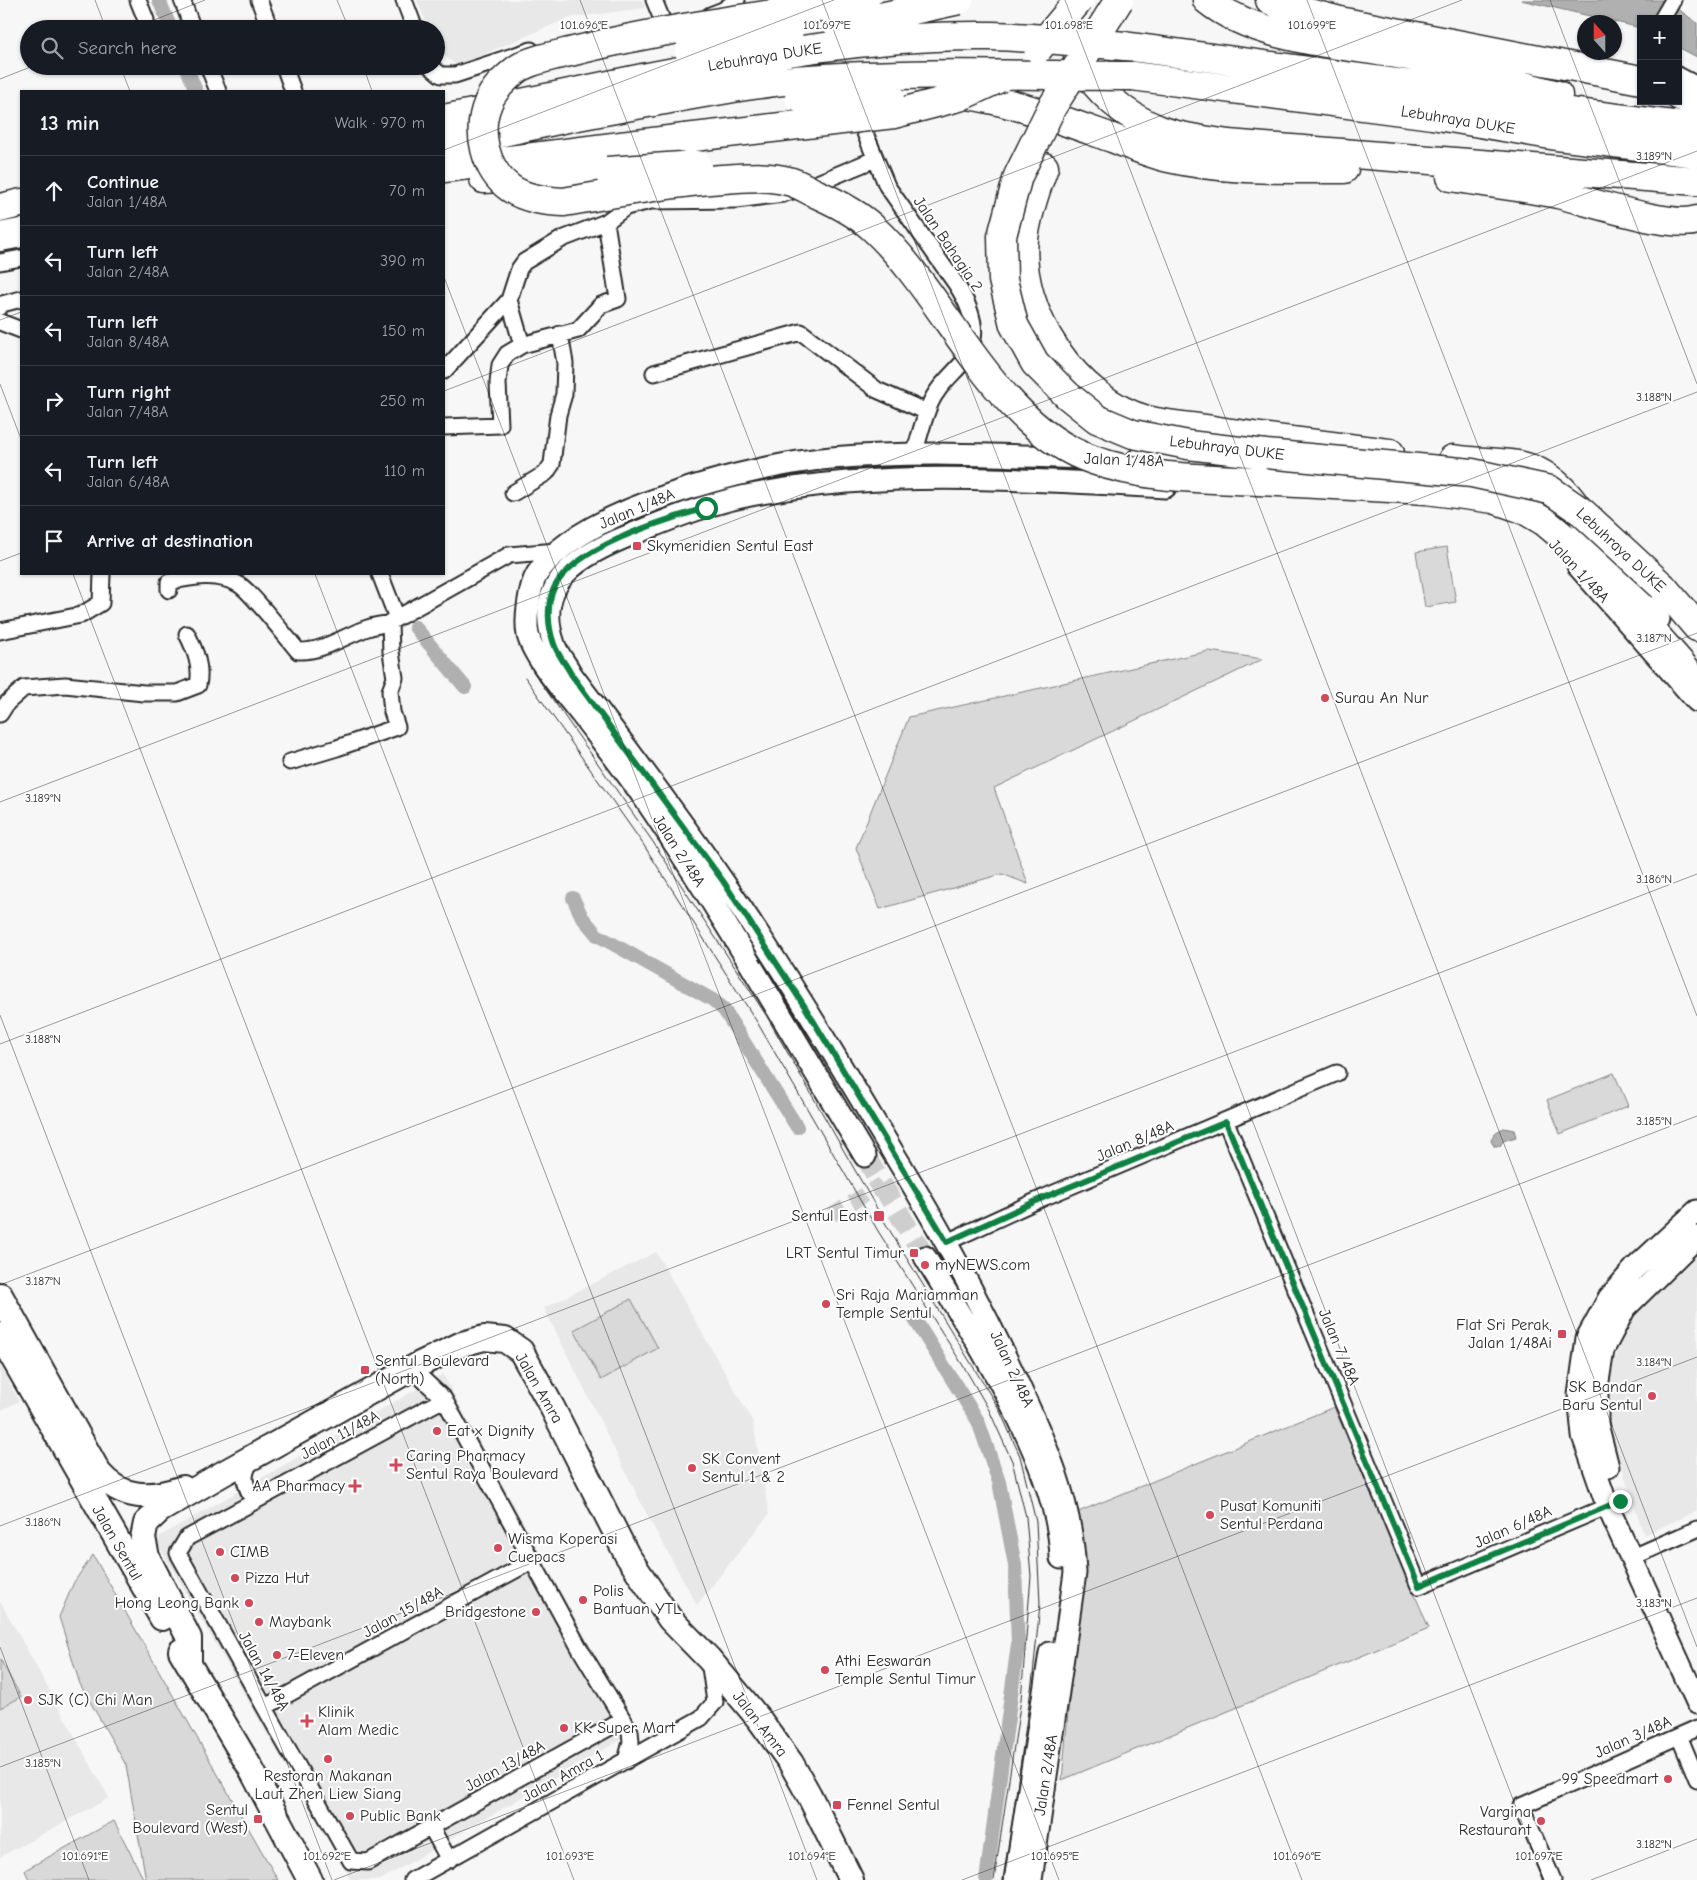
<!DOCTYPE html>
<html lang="en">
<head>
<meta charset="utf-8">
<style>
	:root { --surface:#171b24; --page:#20242c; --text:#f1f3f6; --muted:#9ea1a6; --line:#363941 }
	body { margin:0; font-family:"Comic Neue",sans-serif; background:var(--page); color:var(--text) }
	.controls { position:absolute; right:15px; top:15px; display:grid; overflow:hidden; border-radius:0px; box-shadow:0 1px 4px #0004 }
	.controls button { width:45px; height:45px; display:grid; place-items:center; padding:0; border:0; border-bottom:1px solid var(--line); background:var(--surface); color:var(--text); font:25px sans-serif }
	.compass { position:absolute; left:1577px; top:15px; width:45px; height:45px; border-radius:50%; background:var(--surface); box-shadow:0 1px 4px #0004; rotate:339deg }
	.stop { position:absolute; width:15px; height:15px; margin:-11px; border:4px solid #0b8043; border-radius:50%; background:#fff }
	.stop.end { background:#0b8043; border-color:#fff; box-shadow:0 1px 5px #0008 }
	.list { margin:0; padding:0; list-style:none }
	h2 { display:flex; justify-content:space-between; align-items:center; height:65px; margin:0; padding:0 20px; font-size:21px }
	h2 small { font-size:16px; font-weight:400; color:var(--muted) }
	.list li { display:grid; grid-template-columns:32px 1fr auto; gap:15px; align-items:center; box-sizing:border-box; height:70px; padding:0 20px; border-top:1px solid var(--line) }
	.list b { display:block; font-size:19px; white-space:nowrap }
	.list p { margin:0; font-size:16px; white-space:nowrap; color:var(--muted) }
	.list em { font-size:16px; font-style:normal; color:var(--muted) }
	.icon { flex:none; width:28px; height:28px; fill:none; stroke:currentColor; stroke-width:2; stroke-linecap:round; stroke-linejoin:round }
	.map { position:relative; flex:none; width:1697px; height:1880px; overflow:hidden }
	.search { position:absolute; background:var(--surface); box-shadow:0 1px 4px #0004; left:20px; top:20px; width:425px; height:55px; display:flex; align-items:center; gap:12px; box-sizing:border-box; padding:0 18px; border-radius:28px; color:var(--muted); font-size:19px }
	.panel { position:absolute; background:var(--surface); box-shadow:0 1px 4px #0004; left:20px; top:90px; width:425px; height:485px; border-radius:0px }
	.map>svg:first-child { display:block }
	.built { fill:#e8e8e8 }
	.green { fill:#d9d9d9; stroke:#828282 }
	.water { fill:#b0b0b0; stroke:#7b7b7b }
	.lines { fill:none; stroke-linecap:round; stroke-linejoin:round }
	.canal { stroke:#b0b0b0; stroke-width:14 }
	.minor-tunnel { stroke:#cecece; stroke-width:15; stroke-dasharray:15 8; stroke-linecap:butt }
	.secondary-tunnel { stroke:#cecece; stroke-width:21; stroke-dasharray:21 11; stroke-linecap:butt }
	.minor-casing { stroke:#2b2b2b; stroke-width:19 }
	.secondary-casing { stroke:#2b2b2b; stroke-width:25 }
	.primary-casing { stroke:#2b2b2b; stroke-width:28 }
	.motorway-casing { stroke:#2b2b2b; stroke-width:31 }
	.minor { stroke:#fff; stroke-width:15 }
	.secondary { stroke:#fff; stroke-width:21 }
	.primary { stroke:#fff; stroke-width:24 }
	.motorway { stroke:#fff; stroke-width:28 }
	.tram { stroke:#2b2b2b; stroke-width:1 }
	.motorway-bridge-casing { stroke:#2b2b2b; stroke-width:31; stroke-linecap:butt }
	.motorway-bridge { stroke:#fff; stroke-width:28 }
	.route { stroke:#0b8043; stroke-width:6 }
	.ticks { fill:none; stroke:#2b2b2b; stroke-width:1; stroke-opacity:0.45 }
	.poi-dot { fill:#d1495b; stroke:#fff; stroke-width:2 }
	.labels { text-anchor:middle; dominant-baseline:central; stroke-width:4; stroke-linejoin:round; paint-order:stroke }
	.street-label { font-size:16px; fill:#2b2b2b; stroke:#fff }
	.poi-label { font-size:16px; fill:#2b2b2b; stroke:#fff; text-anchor:start }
	.ticks-label { font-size:12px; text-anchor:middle; fill:#2b2b2b; stroke:#fff; stroke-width:4; stroke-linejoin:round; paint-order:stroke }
</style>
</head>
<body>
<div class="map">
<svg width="1697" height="1880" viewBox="0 0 1697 1880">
	<rect width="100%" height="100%" fill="#f7f7f7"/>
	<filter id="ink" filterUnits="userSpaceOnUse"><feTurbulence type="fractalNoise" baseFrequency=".02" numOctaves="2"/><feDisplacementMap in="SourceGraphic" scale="10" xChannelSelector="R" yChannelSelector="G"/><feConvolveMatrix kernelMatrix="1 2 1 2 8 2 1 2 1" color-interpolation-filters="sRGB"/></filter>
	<g filter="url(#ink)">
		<path class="built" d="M417 0H642L645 8 569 18 458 65 439 53 436 46V29H429Z
			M656 1252 753 1422 769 1514 697 1605 647 1515 544 1308Z
			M1697 1256V1511L1644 1535 1606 1419 1609 1374 1631 1318Z
			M0 1364 19 1401 0 1411Z
			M443 1374 636 1731 380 1880H351L155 1539Z
			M0 1601 109 1798 0 1857Z"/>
		<path class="green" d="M1447 547 1456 602 1425 607 1416 552Z
			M1209 651 1263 659 994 788 1028 884 1002 874 880 909 856 848 909 717Z
			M1614 1073 1628 1106 1560 1134 1547 1100Z
			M631 1299 658 1348 601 1380 574 1330Z
			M1334 1407 1429 1628 1062 1780 1081 1566 1082 1536 1078 1512Z
			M93 1555 278 1880H146L126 1765 80 1684 59 1617 74 1582Z
			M0 1659 21 1697 0 1708Z
			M114 1821 144 1880H29L25 1870Z"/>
		<path class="water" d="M1521 0H1666L1697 23V57L1678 47V19H1641V28Z
			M1504 1128 1514 1130 1516 1137 1503 1141 1500 1146H1494L1491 1141C1492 1134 1497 1131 1504 1128Z"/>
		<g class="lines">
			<path class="canal" d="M159 0 171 29
				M186 66 196 91
				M415 627 465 687
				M573 898 582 917 597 935 713 1000 724 1010 797 1127
				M914 1318 978 1421 999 1482 1015 1565 1018 1644 986 1880"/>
			<path class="minor-tunnel" d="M832 1215 882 1184"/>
			<path class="secondary-tunnel" d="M865 1156 925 1257"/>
			<g class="minor-casing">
				<path id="minor" d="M138 0 146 20
					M182 0 193 29
					M259 0 270 29
					M404 0 415 29
					M654 0 663 22
					M710 15 723 10 737 0
					M1662 19 1673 0
					M208 66 218 91
					M284 66 293 91
					M430 66 441 75H455L531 50
					M1678 75 1697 85
					M860 111 865 133 887 186 956 284C971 307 983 337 963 362 952 375 937 387 930 404 923 420 919 438 914 455
					M0 262 21 258
					M509 300 522 345
					M0 307 2 304 21 299
					M0 322 21 330
					M444 371 509 300 519 269 524 262 562 239 606 222 626 207 651 201 736 200 783 194 815 184 875 159
					M654 373 801 332 877 390 927 412
					M444 427 500 425 498 383 500 365 507 354 522 345 578 330 601 305 618 299 606 222
					M513 493 546 473 552 464 558 415 564 394 565 363 560 334
					M380 574 397 618
					M169 590V582C192 577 216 572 238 584 249 589 287 638 298 651 329 653 356 625 388 624
					M0 631 81 615 101 603 102 574
					M0 714 7 703 24 688 65 685 144 693H177L198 685C202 667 195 650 187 634
					M290 762 337 748 397 727 392 712 390 691 395 678 391 652 390 622 509 555 557 551 560 554
					M1226 1122 1419 1586 1620 1501
					M947 1242 1045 1197 1337 1073
					M412 1369 444 1399 580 1649 630 1731 631 1742 626 1761
					M444 1399 187 1538 178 1553 351 1861 368 1862 623 1720
					M252 1458C241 1478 244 1482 254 1502
					M1633 1557 1697 1529
					M265 1707 532 1561
					M1679 1736 1697 1779
					M431 1827 449 1860
					M412 1880 701 1718 715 1702 709 1660
					M1553 1880 1521 1806 1697 1728"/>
			</g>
			<g class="secondary-casing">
				<path id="secondary" d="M1137 460 1281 468
					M1598 550 1659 619
					M1578 566 1697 701
					M865 1156C794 1038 726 919 649 805 628 774 604 744 581 714 566 695 534 658 528 635 525 620 529 587 537 574 578 509 757 464 831 458 915 451 1000 455 1084 458
					M1697 1211 1634 1269 1609 1298 1587 1338 1579 1395 1583 1436 1607 1505 1697 1702
					M925 1257C974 1338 1058 1462 1061 1558
					M1608 1467 1597 1424V1387L1603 1350 1625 1308 1697 1237
					M1015 1880 1050 1653
					M1031 1880 1075 1573C1072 1499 1045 1442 1014 1375 980 1302 942 1233 900 1164 842 1068 786 972 722 880 674 810 622 742 571 674 566 664 557 654 554 644 532 580 582 554 633 534 674 517 718 500 762 493 895 469 1031 480 1165 487"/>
			</g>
			<g class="primary-casing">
				<path id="primary" d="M0 1295 99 1473C122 1500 151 1499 183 1488
					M0 1335 162 1618
					M181 1651 251 1769 310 1880
					M189 1664V1638L147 1557 143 1538 146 1523 160 1510 222 1474 420 1364 462 1344 484 1338 505 1340 521 1351 552 1407 627 1555 670 1619 709 1659 759 1719 791 1763 809 1795 851 1880"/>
			</g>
			<g class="motorway-casing">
				<path id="motorway" d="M1207 0C1260 43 1352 44 1418 58 1465 68 1511 83 1558 95
					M1270 0 1282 6 1344 22 1641 80
					M1124 46 1434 88 1545 109 1697 128
					M1078 59C1096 91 1126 117 1160 130 1181 138 1206 140 1228 144L1697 181
					M1132 76 1432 115 1557 136 1697 153
					M890 94C965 82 1042 113 1112 138 1130 145 1150 154 1169 158 1225 171 1287 169 1344 169
					M1678 95 1697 104
					M444 119 643 78
					M444 145 567 118 647 103
					M1044 167C1035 191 1027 214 1024 239 1016 312 1076 401 1147 420 1166 425 1187 426 1206 429 1267 439 1329 445 1390 453
					M444 168 685 138
					M1451 177C1487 183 1523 187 1558 194 1588 201 1671 229 1697 220
					M484 179 607 171
					M0 208 21 203
					M0 237 21 233
					M1453 459C1474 462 1497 462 1518 465 1565 474 1587 523 1609 560
					M1259 481 1427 490 1494 499 1523 509 1545 522 1587 557 1697 682
					M1663 587 1697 627"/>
			</g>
			<use href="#minor" class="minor"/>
			<use href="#secondary" class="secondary"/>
			<use href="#primary" class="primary"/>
			<use href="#motorway" class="motorway"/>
			<path class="tram" d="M532 670 653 842 766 1015 887 1226 999 1409 1020 1456 1036 1522 1040 1604 1033 1675 1004 1880
				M525 677 643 844 757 1022 878 1231 967 1372 989 1410 1012 1461 1026 1517 1031 1576 1021 1699 994 1880"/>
			<g class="motorway-bridge-casing">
				<path id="motorway-bridge" d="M865 0C771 15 675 26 582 49 564 54 533 58 517 69 506 78 493 89 488 103 476 131 485 170 510 188 525 199 546 201 564 202 617 193 669 183 722 179 744 178 767 175 788 181 798 183 808 190 817 194 837 203 857 213 873 228 946 295 995 427 1093 460 1146 479 1204 478 1259 481
					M1119 0 1052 107 1018 176 1002 236 1003 280 1014 325 1035 363 1067 395 1097 419 1133 434 1188 445 1266 454 1472 473 1550 490 1582 512 1663 587
					M836 23 885 16 959 0
					M1038 49 1079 0
					M689 51 789 31
					M643 78C757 56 875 34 992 36 1036 37 1080 42 1124 46
					M799 98 890 94
					M647 103C696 95 745 84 794 80 906 71 1020 75 1132 76
					M685 138 894 114 959 97 1000 78
					M607 171 697 165"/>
			</g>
			<use href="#motorway-bridge" class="motorway-bridge"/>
		</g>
	</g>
	<g class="lines" filter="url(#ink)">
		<path class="route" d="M706 508C664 520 574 547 554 588 546 605 548 627 554 644 557 654 566 664 571 674L723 881 805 1007 947 1242 1045 1197 1226 1122 1419 1586 1620 1501"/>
	</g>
	<path class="ticks" d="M95 0 106 29M337 0 349 29M580 0 1302 1880M822 0 1544 1880M1065 0 1697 1647M1307 0 1697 1016M1550 0 1697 384M131 29 205 0M120 66 130 91M363 66 372 91M0 79 33 66M444 150 834 0M444 277 1059 1880M0 320 21 312M0 384 21 439M444 391 1462 0M0 561 21 553M73 574 574 1880M315 574 817 1880M0 802 1697 151M0 1015 332 1880M0 1044 1697 392M0 1285 1697 633M0 1526 1697 874M0 1647 89 1880M0 1767 1697 1116M334 1880 1697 1357M962 1880 1697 1598M1591 1880 1697 1839"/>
	<g class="poi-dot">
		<rect x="632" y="541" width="10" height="10" rx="2.5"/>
		<circle cx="1325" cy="698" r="5"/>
		<rect x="873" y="1210" width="12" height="12" rx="2.5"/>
		<rect x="909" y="1248" width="10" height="10" rx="2.5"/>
		<circle cx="925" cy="1265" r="5"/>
		<circle cx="826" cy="1304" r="5"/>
		<rect x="1557" y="1329" width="10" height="10" rx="2.5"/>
		<rect x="360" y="1365" width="10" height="10" rx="2.5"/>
		<circle cx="1652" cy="1396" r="5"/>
		<circle cx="437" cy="1431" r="5"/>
		<path d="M393.5 1457.5h5v5h5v5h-5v5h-5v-5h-5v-5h5z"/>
		<circle cx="692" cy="1468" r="5"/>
		<path d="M352.5 1478.5h5v5h5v5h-5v5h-5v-5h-5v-5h5z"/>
		<circle cx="1210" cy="1515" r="5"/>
		<circle cx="498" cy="1548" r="5"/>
		<circle cx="220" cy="1552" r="5"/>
		<circle cx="235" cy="1578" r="5"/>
		<circle cx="583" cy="1600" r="5"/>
		<circle cx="249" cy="1603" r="5"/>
		<circle cx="536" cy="1612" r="5"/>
		<circle cx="259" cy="1622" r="5"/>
		<circle cx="277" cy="1655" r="5"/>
		<circle cx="825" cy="1670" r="5"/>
		<circle cx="28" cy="1700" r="5"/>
		<path d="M304.5 1713.5h5v5h5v5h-5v5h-5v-5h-5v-5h5z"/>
		<circle cx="564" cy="1728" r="5"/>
		<circle cx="328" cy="1759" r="5"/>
		<circle cx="1668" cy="1779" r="5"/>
		<rect x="832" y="1800" width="10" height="10" rx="2.5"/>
		<circle cx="350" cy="1816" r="5"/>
		<rect x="253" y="1814" width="10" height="10" rx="2.5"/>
		<circle cx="1541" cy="1821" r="5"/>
	</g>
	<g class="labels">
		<g class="street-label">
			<text transform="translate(765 57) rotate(-9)">Lebuhraya DUKE</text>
			<text transform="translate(1458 120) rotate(9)">Lebuhraya DUKE</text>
			<text transform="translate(948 244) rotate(56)">Jalan Bahagia 2</text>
			<text transform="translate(1227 448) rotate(7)">Lebuhraya DUKE</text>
			<text transform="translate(1124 460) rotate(2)">Jalan 1/48A</text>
			<text transform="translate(637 509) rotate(-23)">Jalan 1/48A</text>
			<text transform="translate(1621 550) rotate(43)">Lebuhraya DUKE</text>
			<text transform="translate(1579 571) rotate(47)">Jalan 1/48A</text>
			<text transform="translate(679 851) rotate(57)">Jalan 2/48A</text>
			<text transform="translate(1135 1141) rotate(-23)">Jalan 8/48A</text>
			<text transform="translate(1339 1347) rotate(67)">Jalan 7/48A</text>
			<text transform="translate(1012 1369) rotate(65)">Jalan 2/48A</text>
			<text transform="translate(539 1388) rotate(60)">Jalan Amra</text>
			<text transform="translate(340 1435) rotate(-28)">Jalan 11/48A</text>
			<text transform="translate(1513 1527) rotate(-24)">Jalan 6/48A</text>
			<text transform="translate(117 1543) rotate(60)">Jalan Sentul</text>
			<text transform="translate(403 1612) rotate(-29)">Jalan 15/48A</text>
			<text transform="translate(264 1671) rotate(61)">Jalan 14/48A</text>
			<text transform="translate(760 1724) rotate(52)">Jalan Amra</text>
			<text transform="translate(1633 1737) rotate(-24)">Jalan 3/48A</text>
			<text transform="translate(505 1766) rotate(-29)">Jalan 13/48A</text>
			<text transform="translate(1046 1775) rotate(-81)">Jalan 2/48A</text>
			<text transform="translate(563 1776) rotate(-29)">Jalan Amra 1</text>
		</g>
		<g class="poi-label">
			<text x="647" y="546">Skymeridien Sentul East</text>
			<text x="1335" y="698">Surau An Nur</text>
			<text x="868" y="1216" text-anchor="end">Sentul East</text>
			<text x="904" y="1253" text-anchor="end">LRT Sentul Timur</text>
			<text x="935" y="1265">myNEWS.com</text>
			<text x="836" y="1295">Sri Raja Mariamman<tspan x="836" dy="18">Temple Sentul</tspan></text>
			<text x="1552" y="1325" text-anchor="end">Flat Sri Perak,<tspan x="1552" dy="18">Jalan 1/48Ai</tspan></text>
			<text x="375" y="1361">Sentul Boulevard<tspan x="375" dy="18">(North)</tspan></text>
			<text x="1642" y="1387" text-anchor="end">SK Bandar<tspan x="1642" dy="18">Baru Sentul</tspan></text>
			<text x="447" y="1431">Eat x Dignity</text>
			<text x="406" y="1456">Caring Pharmacy<tspan x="406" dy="18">Sentul Raya Boulevard</tspan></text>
			<text x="702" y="1459">SK Convent<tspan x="702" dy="18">Sentul 1 &amp; 2</tspan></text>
			<text x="345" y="1486" text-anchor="end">AA Pharmacy</text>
			<text x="1220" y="1506">Pusat Komuniti<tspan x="1220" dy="18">Sentul Perdana</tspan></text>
			<text x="508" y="1539">Wisma Koperasi<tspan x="508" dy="18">Cuepacs</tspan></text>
			<text x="230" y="1552">CIMB</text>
			<text x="245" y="1578">Pizza Hut</text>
			<text x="593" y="1591">Polis<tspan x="593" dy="18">Bantuan YTL</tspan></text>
			<text x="239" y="1603" text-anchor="end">Hong Leong Bank</text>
			<text x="526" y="1612" text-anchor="end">Bridgestone</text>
			<text x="269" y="1622">Maybank</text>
			<text x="287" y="1655">7-Eleven</text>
			<text x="835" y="1661">Athi Eeswaran<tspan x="835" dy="18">Temple Sentul Timur</tspan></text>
			<text x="38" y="1700">SJK (C) Chi Man</text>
			<text x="318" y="1712">Klinik<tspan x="318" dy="18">Alam Medic</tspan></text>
			<text x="574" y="1728">KK Super Mart</text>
			<text x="328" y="1776" text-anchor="middle">Restoran Makanan<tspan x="328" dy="18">Laut Zhen Liew Siang</tspan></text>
			<text x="1658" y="1779" text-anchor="end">99 Speedmart</text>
			<text x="847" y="1805">Fennel Sentul</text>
			<text x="248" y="1810" text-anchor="end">Sentul<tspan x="248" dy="18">Boulevard (West)</tspan></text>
			<text x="1531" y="1812" text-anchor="end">Vargina<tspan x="1531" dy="18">Restaurant</tspan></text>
			<text x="360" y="1816">Public Bank</text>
		</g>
	</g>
	<g class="ticks-label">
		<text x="584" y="29">101.696°E</text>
		<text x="827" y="29">101.697°E</text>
		<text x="1069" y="29">101.698°E</text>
		<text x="1312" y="29">101.699°E</text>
		<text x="1654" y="160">3.189°N</text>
		<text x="1654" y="401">3.188°N</text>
		<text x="1654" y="642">3.187°N</text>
		<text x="43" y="802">3.189°N</text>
		<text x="1654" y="883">3.186°N</text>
		<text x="43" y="1043">3.188°N</text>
		<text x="1654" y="1125">3.185°N</text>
		<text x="43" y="1285">3.187°N</text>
		<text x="1654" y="1366">3.184°N</text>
		<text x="43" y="1526">3.186°N</text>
		<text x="1654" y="1607">3.183°N</text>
		<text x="43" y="1767">3.185°N</text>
		<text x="1654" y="1848">3.182°N</text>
		<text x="85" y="1860">101.691°E</text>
		<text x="327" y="1860">101.692°E</text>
		<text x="570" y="1860">101.693°E</text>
		<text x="812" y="1860">101.694°E</text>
		<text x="1055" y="1860">101.695°E</text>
		<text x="1297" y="1860">101.696°E</text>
		<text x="1539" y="1860">101.697°E</text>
	</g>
</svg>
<div class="controls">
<button>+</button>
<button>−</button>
</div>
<svg class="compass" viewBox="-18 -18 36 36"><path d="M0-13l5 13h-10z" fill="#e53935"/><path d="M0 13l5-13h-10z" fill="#9ea1a6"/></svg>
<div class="stop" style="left:706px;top:508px"></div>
<div class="stop end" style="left:1620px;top:1501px"></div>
<div class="search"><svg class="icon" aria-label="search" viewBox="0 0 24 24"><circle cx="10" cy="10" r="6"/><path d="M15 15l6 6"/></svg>Search here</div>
<section class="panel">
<h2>13 min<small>Walk · 970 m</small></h2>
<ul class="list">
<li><svg class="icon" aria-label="ahead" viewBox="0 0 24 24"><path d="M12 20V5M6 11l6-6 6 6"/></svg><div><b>Continue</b><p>Jalan 1/48A</p></div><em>70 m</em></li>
<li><svg class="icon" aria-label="left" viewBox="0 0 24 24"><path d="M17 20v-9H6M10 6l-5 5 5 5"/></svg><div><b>Turn left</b><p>Jalan 2/48A</p></div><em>390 m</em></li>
<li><svg class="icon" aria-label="left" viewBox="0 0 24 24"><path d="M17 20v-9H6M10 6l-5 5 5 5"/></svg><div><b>Turn left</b><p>Jalan 8/48A</p></div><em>150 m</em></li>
<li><svg class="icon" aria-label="right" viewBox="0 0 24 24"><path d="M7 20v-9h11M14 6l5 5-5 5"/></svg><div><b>Turn right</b><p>Jalan 7/48A</p></div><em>250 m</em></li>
<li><svg class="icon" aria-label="left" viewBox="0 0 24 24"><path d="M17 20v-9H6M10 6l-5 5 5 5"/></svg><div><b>Turn left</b><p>Jalan 6/48A</p></div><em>110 m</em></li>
<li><svg class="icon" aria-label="arrive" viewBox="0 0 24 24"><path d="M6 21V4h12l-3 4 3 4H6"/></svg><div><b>Arrive at destination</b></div></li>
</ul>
</section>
</div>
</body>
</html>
